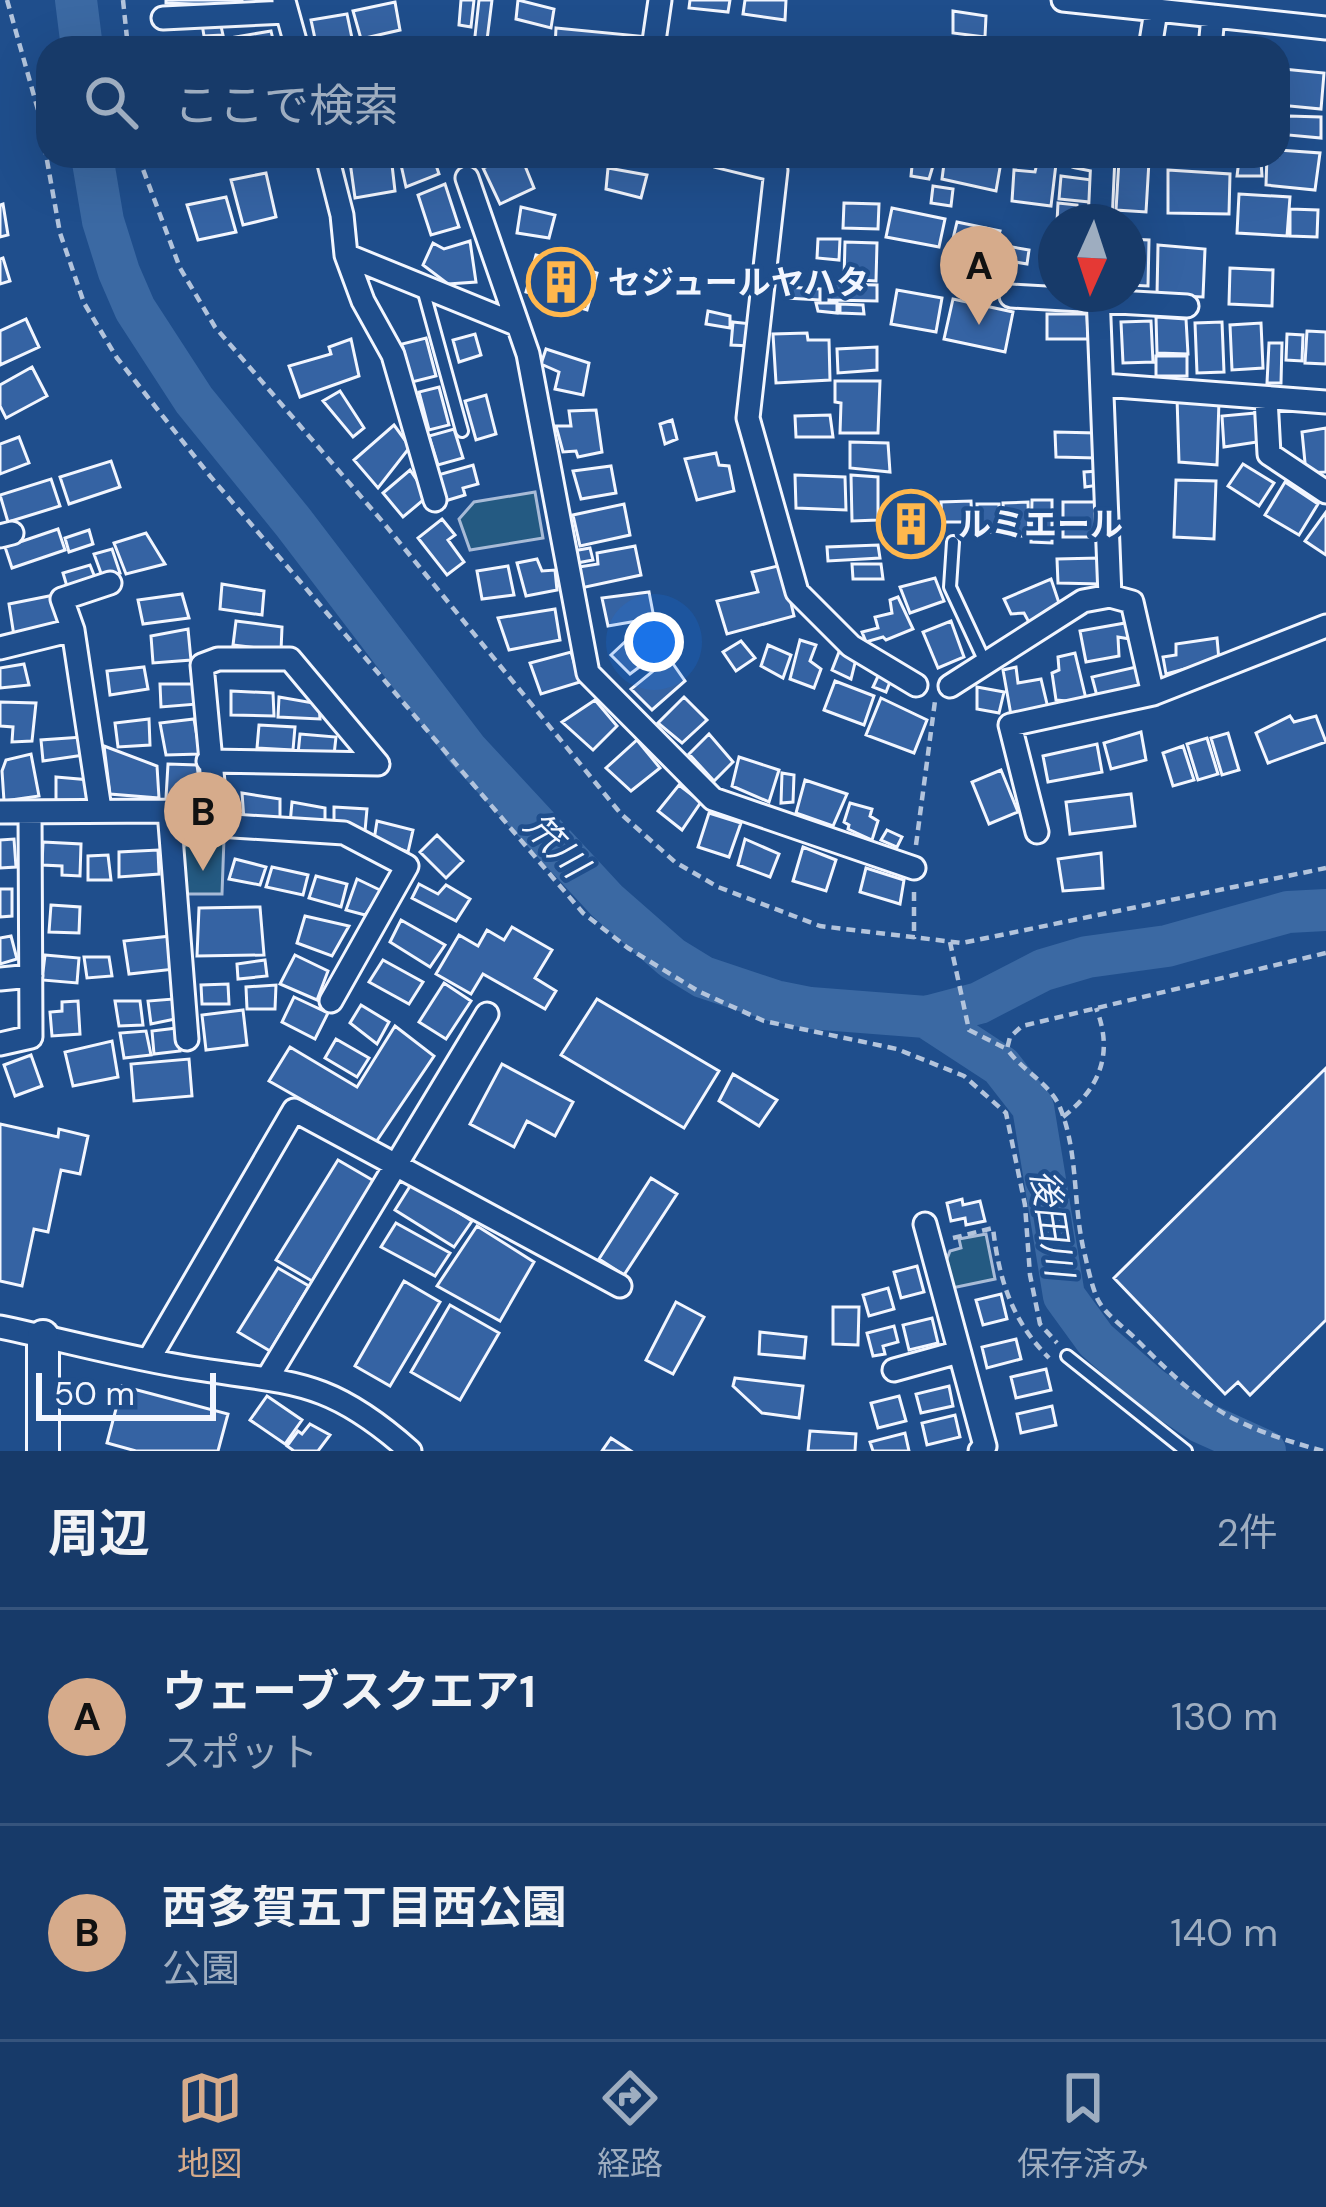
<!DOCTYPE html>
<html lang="ja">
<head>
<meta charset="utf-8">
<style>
	:root { --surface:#173a69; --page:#244571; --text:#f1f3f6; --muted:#9eadc0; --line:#36547d; --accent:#d6ab8b }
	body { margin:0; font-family:"DM Sans","Noto Sans JP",sans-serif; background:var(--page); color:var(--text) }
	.compass { position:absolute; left:1038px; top:204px; width:108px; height:108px; border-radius:50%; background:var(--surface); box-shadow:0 12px 48px #0002; rotate:183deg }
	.scale { position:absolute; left:36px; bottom:30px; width:180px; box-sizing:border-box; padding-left:12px; border:6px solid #f2f6ff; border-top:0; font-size:33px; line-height:42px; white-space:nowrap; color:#f2f6ff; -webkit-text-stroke:9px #1f4e8c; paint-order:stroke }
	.you { position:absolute; left:654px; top:642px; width:42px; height:42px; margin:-30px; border:9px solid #fff; border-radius:50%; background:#1a73e8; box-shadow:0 0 0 18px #1a73e833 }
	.badge { display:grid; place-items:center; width:78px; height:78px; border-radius:50%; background:var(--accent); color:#111; font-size:39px; font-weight:700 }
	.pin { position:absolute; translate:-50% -99px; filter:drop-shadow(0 3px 6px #0008) }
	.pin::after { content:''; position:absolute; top:63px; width:42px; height:36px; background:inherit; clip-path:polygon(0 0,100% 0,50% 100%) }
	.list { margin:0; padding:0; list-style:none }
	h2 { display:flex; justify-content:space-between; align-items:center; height:156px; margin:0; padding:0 48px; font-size:51px }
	h2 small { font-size:39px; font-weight:400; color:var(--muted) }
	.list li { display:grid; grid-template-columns:78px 1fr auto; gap:36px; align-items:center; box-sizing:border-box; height:216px; padding:0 48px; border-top:3px solid var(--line) }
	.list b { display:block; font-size:45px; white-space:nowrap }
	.list p { margin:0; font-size:39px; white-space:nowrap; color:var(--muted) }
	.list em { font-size:39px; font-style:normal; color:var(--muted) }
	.icon { flex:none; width:66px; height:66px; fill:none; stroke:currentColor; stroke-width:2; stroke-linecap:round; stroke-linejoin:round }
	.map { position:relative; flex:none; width:1326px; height:1451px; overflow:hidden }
	.search { position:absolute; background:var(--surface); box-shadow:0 12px 48px #0002; left:36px; right:36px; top:36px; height:132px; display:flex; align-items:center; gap:30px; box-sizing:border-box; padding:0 42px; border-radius:36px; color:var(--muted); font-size:45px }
	.sheet { height:588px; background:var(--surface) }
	nav { display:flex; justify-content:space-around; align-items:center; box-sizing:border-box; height:168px; border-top:3px solid var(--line); background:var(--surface); font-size:33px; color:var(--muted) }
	nav a { display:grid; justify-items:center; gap:6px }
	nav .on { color:var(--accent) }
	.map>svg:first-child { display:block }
	.green { fill:#245a82; stroke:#a8bbd7; stroke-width:3 }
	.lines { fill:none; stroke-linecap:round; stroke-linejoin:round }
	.river { stroke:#3b69a3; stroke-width:42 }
	.building { fill:#3563a3; stroke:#f2f6ff; stroke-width:3 }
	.lane-casing { stroke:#f2f6ff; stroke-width:16 }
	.street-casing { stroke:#f2f6ff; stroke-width:27 }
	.secondary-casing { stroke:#f2f6ff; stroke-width:36 }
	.path { stroke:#b3c4dc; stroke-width:4.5; stroke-dasharray:9 6; stroke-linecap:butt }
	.lane { stroke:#1f4e8c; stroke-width:10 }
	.street { stroke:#1f4e8c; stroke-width:21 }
	.secondary { stroke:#1f4e8c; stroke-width:30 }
	.labels { text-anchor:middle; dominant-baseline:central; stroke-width:9; stroke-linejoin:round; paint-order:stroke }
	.poi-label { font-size:33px; font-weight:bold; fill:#f2f6ff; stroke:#1f4e8c; text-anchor:start }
	.water-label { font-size:36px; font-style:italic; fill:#f2f6ff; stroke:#1f4e8c }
</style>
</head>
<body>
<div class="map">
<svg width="1326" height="1451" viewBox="0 0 1326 1451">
	<rect width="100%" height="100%" fill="#1f4e8c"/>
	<path class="green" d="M535 492 543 538 470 550 459 519 474 502Z
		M199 836 224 838 222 894H183V847Z
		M986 1234 995 1279 952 1288 945 1264 950 1251 961 1248 959 1239Z"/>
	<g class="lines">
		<path class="river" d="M76 0 82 48
			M92 156 103 221 119 272 135 309 194 400 293 522 467 750 607 901 672 958 703 977 775 1001 810 1008 926 1017 979 1003 1043 970 1087 957 1167 946 1288 912 1326 910
			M926 1017 1001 1066 1033 1107 1064 1296 1096 1340 1152 1389 1201 1422 1265 1451"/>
	</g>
	<path class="building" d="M166 0H242V6L166 3Z
		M461 0H474L471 27 459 25Z
		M479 0H492L486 48 474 45Z
		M518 0 554 9 551 28 516 19Z
		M690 0H730L728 12 689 8Z
		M745 0H786L785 20 743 14Z
		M395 2 400 30 361 39 353 11Z
		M953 11 986 16 985 37 953 33Z
		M347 14 353 43 317 48 311 20Z
		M220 22 223 35 204 36 202 24Z
		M556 28 649 37 647 48H555Z
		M271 31 275 48H219L218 40Z
		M209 42 210 48 157 46Z
		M1283 69 1324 73 1321 109 1279 105Z
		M1288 116 1321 117V138L1288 135Z
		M1278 150 1320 153 1315 190 1266 185 1267 156H1278Z
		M245 156H273L274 160 248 165Z
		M391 156 395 191 355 198 350 162Z
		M399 156H433L439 174 406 187Z
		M511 156H521L534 188 500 204 483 168Z
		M905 156 935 159 929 179 911 176 912 166 905 165Z
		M945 156H1002L996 191 942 179Z
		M1119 160 1149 161 1146 212 1116 210Z
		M1239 160 1261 162 1262 176H1237Z
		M1037 163 1056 164 1051 206 1012 201 1014 170 1035 172Z
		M608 168 647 175 641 198 606 189Z
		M1168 170 1230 174 1229 214 1168 213Z
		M266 173 276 217 243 225 231 180Z
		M1061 176 1092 180 1090 202 1059 199Z
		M445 184 459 227 431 235 418 195Z
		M933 186 953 189 951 206 931 203Z
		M1239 194 1290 197 1287 236 1237 233Z
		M226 197 236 232 198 240 187 205Z
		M844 203 879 204 878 229 843 228Z
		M1058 203 1077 205V216L1092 217V222H1057Z
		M3 204 8 235 0 237V205Z
		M521 207 555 215 549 238 517 233Z
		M892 208 945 219 939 247 886 237Z
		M1290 209 1318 210 1317 237 1290 236Z
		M957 222 1000 231 997 242 985 239 982 254 951 247Z
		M818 239H840L839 260 817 258Z
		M1128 239 1149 240 1148 286 1128 285Z
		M470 241 476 282 448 284 423 265 433 243 444 249Z
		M845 242 877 243 876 281 844 279Z
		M1001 245 1029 250 1027 264 998 259Z
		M1158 245 1205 249 1203 297 1157 295Z
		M1049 253H1056V283L1047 282Z
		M536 255 597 273 587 310 526 292Z
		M3 258 10 281 0 284V259Z
		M1230 268 1273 270 1272 306 1229 304Z
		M830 284 877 285V301L829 300Z
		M785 287 820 289V300L786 298Z
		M897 290 942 298 936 332 891 324Z
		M953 299 1013 312 1005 352 944 339Z
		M816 303H837V313L818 311Z
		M840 304 863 305 864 314 840 313Z
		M708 311 730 316V328L706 324Z
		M1047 314H1087L1088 339H1047Z
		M1156 317 1186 319 1188 354 1157 353Z
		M26 319 39 347 0 365V331Z
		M1151 321 1153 362 1123 363 1121 322Z
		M733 322 752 324 750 346 731 345Z
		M1222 322 1224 372 1197 373 1195 323Z
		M1261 323 1263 368 1232 370 1230 325Z
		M1307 331 1326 332V364L1305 363Z
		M807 333 808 340H829L830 380 776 383 773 334Z
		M475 334 481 355 459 362 453 340Z
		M1287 334 1303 335 1302 361 1286 360Z
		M426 338 436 376 412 382 402 344Z
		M351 339 359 376 300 397 289 366 331 354 329 347Z
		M1269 343H1282L1281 383H1267Z
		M877 347V370L838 373 837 349Z
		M546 349 589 363 583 395 555 389 559 372 541 364Z
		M1156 356H1187V376H1156Z
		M32 367 47 396 6 418 0 406V385Z
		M835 381H880L878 433H840L841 403 835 402Z
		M439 387 449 425 429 430 419 392Z
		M340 391 364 428 353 437 323 401Z
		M486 395 496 434 476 440 465 401Z
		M1177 397 1219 400 1217 465 1179 462Z
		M596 410 602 452 578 457 576 451 563 452 556 426H571L569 411Z
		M1256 413 1257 442 1224 447 1222 416Z
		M830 415 833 437H796L795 416Z
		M672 420 677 439 665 444 660 424Z
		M394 425 410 447 378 488 354 460Z
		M1326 428V472L1306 473 1302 432Z
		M454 429 463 458 438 465 429 436Z
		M1055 432 1096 433V458L1056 457Z
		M19 437 29 463 0 474V444Z
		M850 442 888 443 890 472 850 468Z
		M716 453 719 465 729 466 734 491 697 500 685 459Z
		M111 461 120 487 69 504 60 477Z
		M1243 464 1274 483 1259 506 1228 486Z
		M473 465 478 484 463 488 465 495 445 501 438 475Z
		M611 466 616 493 581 499 573 471Z
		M410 470 428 496 403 517 383 493Z
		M1099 471V485L1085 487 1084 472Z
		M795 475 845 477 846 510 796 508Z
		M851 475 878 477V520L852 521Z
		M51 479 60 506 8 522 0 495Z
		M1176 480 1216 481 1214 539 1174 537Z
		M1285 482 1318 504 1299 535 1265 515Z
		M1032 500H1052V543L1031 542Z
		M971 501 972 522H942L941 502Z
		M1028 502 1029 536H1005L1003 503Z
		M1063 502H1100V537H1063Z
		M624 504 630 535 580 546 573 515Z
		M935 504 938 541 886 544 885 506Z
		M977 504H999L1000 532 978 533Z
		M1326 512V555L1305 541Z
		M442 519 455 535 448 540 464 562 447 575 418 538Z
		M58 529 65 550 12 568 5 547Z
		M89 530 93 544 69 552 65 538Z
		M146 533 165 564 126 574 114 543Z
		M878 545 880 558 828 561 827 547Z
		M635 546 641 575 581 588 579 567 598 564 597 553Z
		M590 548 593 560 577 563 573 551Z
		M112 549 120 573 102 576 94 554Z
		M1099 558 1101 584 1058 583 1057 559Z
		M537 559 542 571 555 570 557 590 526 596 517 563Z
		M852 564H881L883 579H853Z
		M90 565 96 580 68 590 63 573Z
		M782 565 794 616 727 634 717 601 758 592 752 572Z
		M508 566 514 595 482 599 477 571Z
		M935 578 944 601 910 613 900 587Z
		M1051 579 1061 609 1031 626 1024 613 1011 614 1004 599Z
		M222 584 264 591 262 615 220 609Z
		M649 592 654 618 608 626 602 598Z
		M182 594 189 618 143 624 138 600Z
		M54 595 65 623 14 636 9 604Z
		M898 597 913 629 886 640 883 637 866 642 862 632 878 628 875 617 892 613 890 600Z
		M555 609 560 640 509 650 498 618Z
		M236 621 282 627 281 651 233 645Z
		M951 621 964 657 938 668 923 632Z
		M1125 623 1130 639 1118 637 1119 656 1086 662 1080 631Z
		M643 625 656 635 658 653 630 674 611 655Z
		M188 629 191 660 153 663 151 636Z
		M1217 638 1219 660 1166 674 1163 657 1176 655V644Z
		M800 640 816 645 810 661 821 669 814 688 790 679Z
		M741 641 755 658 736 671 723 652Z
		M768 645 791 655 783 678 761 666Z
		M571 652 580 682 541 694 530 663Z
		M839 652 856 659 851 679 832 670Z
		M1075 653 1087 703 1068 707 1066 701 1056 700 1052 673 1059 670 1058 657Z
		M669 658 685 681 652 710 631 689Z
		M24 664 29 685 0 688V668Z
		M144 667 148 689 110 695 107 671Z
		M1016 667 1018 683 1041 679 1048 708 1011 715 1003 670Z
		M1136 667 1141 689 1098 700 1092 677Z
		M880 672 892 677 886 692 873 687Z
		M835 681 874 696 864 725 824 710Z
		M160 684H196L198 704 161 707Z
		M977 687 1004 692 999 713 977 709Z
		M231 691 273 693 274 716 231 715Z
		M279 697 319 704 320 719 278 717Z
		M684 697 707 720 682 743 658 723Z
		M881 698 927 720 914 753 866 735Z
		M595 700 617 726 593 750 562 722Z
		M0 702 36 703 32 741 12 742 13 727 0 726Z
		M1290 716 1294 722 1316 716 1326 742 1268 763 1256 733Z
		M149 719 150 745 118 747 115 723Z
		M194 719 200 754 166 755 160 723Z
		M259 725 295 727 293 750 257 748Z
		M1141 732 1146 760 1111 769 1104 743Z
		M1228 733 1239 770 1222 775 1211 738Z
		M300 734 336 737 334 755 298 754Z
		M709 734 733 762 714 781 689 754Z
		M82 737 84 755 43 761 41 740Z
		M1207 738 1218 774 1198 780 1187 744Z
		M637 740 660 768 631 791 606 768Z
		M1097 744 1102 772 1048 782 1043 756Z
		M104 746 157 766 159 798 110 794Z
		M1183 746 1194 780 1173 786 1163 753Z
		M31 754 39 796 4 801 2 771 6 760Z
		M739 757 779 770 769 802 732 786Z
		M168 764 197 765 202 802 166 798Z
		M1001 770 1018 812 989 824 972 782Z
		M782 773 794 775 793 802 781 803Z
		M56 777 90 780 92 801H56Z
		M805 780 847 794 833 826 796 813Z
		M679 785 701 802 682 830 658 811Z
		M242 793 280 799V822L244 820Z
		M1131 794 1135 826 1070 834 1066 802Z
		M292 802 325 808V824H290Z
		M850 803 872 809 870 816 878 821 872 840 848 829 849 825 844 822Z
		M334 807 367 809 365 831 334 826Z
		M709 813 741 823 729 857 698 847Z
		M377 821 413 830 408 852 374 840Z
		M887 830 902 837 897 847 881 840Z
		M437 835 463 861 446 878 420 852Z
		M14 839 16 867 0 868V840Z
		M745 839 779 854 770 877 738 865Z
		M43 842 81 844 80 876 62 875V866L42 865Z
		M803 847 836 860 826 891 793 881Z
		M158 850 159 874 119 877V852Z
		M1101 853 1103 888 1063 891 1058 859Z
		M108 855 111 880H88V856Z
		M235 859 266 867 260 885 229 879Z
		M272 867 308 875 303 895 266 887Z
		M866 868 904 880 900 904 860 892Z
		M316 876 347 884 341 907 309 898Z
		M357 879 382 891 365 915 346 910Z
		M419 884 438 894 446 885 470 899 456 921 412 898Z
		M0 889H12V916L0 917Z
		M51 905 80 907 79 933 49 932Z
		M260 907 264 955 197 956 199 908Z
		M305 916 349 926 332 956 297 943Z
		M401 920 445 945 430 967 390 942Z
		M512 927 552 950 535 978 556 991 545 1009 483 974 471 994 436 974 459 935 478 946 487 930 504 940Z
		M11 936 17 959 0 964V938Z
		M171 936 175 969 129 974 124 941Z
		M45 955 79 958 77 983 42 980Z
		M295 955 328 971 317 1000 280 984Z
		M84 957H109L112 976 87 978Z
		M265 960 267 976 238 979 237 964Z
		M383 960 423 982 409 1004 369 982Z
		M444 983 471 1001 446 1039 419 1022Z
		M228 984 229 1004H202L201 985Z
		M276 985 275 1009H247L246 987Z
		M294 997 328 1013 315 1039 282 1022Z
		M173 999 175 1019 151 1024 148 1001Z
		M597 999 719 1071 684 1128 561 1055Z
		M78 1001 80 1034 52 1036 50 1012 62 1011V1002Z
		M115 1001H140L143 1025 119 1026Z
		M361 1005 389 1022 377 1044 350 1023Z
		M243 1010 247 1045 206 1050 202 1015Z
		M395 1026 434 1056 376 1142 269 1081 290 1047 357 1087Z
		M177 1028 180 1051 154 1054 152 1031Z
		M146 1031 151 1055 124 1058 120 1033Z
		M336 1039 369 1058 357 1077 325 1058Z
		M112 1041 118 1077 73 1086 65 1052Z
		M31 1055 42 1086 15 1096 4 1065Z
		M189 1059 192 1096 134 1101 131 1064Z
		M502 1064 573 1102 555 1136 527 1121 514 1147 470 1124Z
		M1326 1068V1320L1250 1395 1238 1382 1225 1394 1114 1278Z
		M733 1074 777 1100 759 1126 719 1101Z
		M0 1124 58 1137 59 1129 88 1136 80 1174 61 1170 48 1232 34 1229 22 1286 0 1281Z
		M338 1160 374 1181 312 1281 276 1260Z
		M651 1178 677 1194 624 1275 599 1259Z
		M412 1183 472 1221 454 1247 395 1210Z
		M962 1199 963 1205 980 1201 985 1221 966 1225 965 1218 951 1221 947 1203Z
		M396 1223 450 1253 435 1276 381 1247Z
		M477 1226 534 1262 500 1321 437 1286Z
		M917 1266 924 1292 901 1298 894 1272Z
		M278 1268 309 1286 270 1351 238 1332Z
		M404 1281 440 1302 390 1386 355 1366Z
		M888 1288 894 1309 869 1316 863 1295Z
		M1001 1294 1007 1319 983 1325 976 1300Z
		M676 1302 704 1317 673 1374 646 1360Z
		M450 1305 499 1333 460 1400 411 1372Z
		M833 1307H859L858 1345 833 1344Z
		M932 1318 938 1343 909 1350 903 1325Z
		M894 1326 898 1342 883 1346 885 1354 873 1356 867 1333Z
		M760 1332 806 1337 804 1358 759 1354Z
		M1016 1339 1021 1359 987 1368 982 1347Z
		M1046 1369 1051 1390 1016 1398 1011 1377Z
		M735 1378 803 1386 799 1418 762 1413 733 1386Z
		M122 1386 228 1414 218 1451H136L107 1443Z
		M949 1386 953 1406 921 1413 916 1394Z
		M267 1396 302 1420 285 1444 250 1420Z
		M899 1396 906 1421 878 1428 871 1403Z
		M1052 1406 1056 1425 1021 1433 1017 1414Z
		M955 1415 960 1437 927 1445 922 1423Z
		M310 1424 330 1435 318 1451H294L287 1446 298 1431 302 1434Z
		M810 1431 856 1434 855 1451H808Z
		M905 1433 909 1451H873L870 1442Z
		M611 1438 631 1451H602Z"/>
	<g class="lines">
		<g class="lane-casing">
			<path id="lane" d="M423 289 462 431
				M953 542 950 587 985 662
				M1067 1356 1186 1451"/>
		</g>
		<g class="street-casing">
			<path id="street" d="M1063 0 1326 28
				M284 1 297 48
				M163 18 287 12
				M653 48 660 0
				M1150 48 1156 11
				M1210 48 1213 16
				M327 156 342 215 346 255 363 301 393 355 435 500
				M719 156 776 170 748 418 797 592 851 646 916 685
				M1077 156 1102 161
				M467 178 528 354 588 673 713 799 914 868
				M1100 222 1103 156
				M346 255 518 325
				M1098 294 1110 596
				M1011 296 1187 306
				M1103 385 1326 402
				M1266 398 1269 454 1326 492
				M0 536 12 533
				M0 648 73 630
				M950 686 1083 601 1110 596 1132 602 1153 694
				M208 761 378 764 290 659H218L202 665 217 825
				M100 809 73 630 62 599 110 583
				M169 811 187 1039
				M0 812 169 811 217 825 344 833 407 866 331 1001
				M1037 832 1010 725 1153 694 1326 626
				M0 979 31 976
				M0 1044 31 1037 30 812
				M925 1224 985 1446 980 1451
				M0 1327C63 1340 127 1358 191 1368 293 1384 328 1378 410 1451
				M149 1359 294 1110 620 1286
				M894 1370 959 1352
				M268 1377 487 1014"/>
		</g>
		<g class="secondary-casing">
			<path id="secondary" d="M43 1336V1451"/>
		</g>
		<path class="path" d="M7 0 38 110 60 233 84 303 117 358 210 476 583 913 628 948 698 991 764 1021 897 1049 964 1076 1006 1113 1025 1205 1030 1275 1040 1324 1057 1343
			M123 0 128 48
			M138 156 180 268 215 327 382 521 621 814 675 862 718 887 820 926 962 943 1326 868
			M916 845 935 701
			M914 892V939
			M950 942 969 1030 1007 1049
			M1063 1117C1100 1088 1114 1053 1096 1008
			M953 1238 993 1228C999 1280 1012 1321 1049 1358
			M1323 1451C1230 1425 1204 1408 1137 1340 1125 1328 1106 1315 1098 1300 1091 1285 1087 1263 1083 1247 1073 1201 1078 1154 1061 1110 1051 1083 1023 1072 1007 1049L1010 1037 1022 1026 1326 953"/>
		<use href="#lane" class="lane"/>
		<use href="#street" class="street"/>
		<use href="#secondary" class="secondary"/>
	</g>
	<defs>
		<g id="building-ring" transform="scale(3.45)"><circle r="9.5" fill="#1f4e8c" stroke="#ffb74d" stroke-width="1.5"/><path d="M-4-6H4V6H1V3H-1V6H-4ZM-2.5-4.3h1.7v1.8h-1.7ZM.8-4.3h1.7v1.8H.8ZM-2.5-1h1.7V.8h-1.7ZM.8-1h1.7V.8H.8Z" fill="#ffb74d"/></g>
	</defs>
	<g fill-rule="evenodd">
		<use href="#building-ring" x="561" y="282"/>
		<use href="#building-ring" x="911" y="524"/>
	</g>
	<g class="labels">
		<g class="poi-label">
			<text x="608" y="282">セジュールヤハタ</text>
			<text x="958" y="524">ルミエール</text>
		</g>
		<g class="water-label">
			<text transform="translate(556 845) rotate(47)">笊川</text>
			<text transform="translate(1052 1223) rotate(81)">後田川</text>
		</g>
	</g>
</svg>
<svg class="compass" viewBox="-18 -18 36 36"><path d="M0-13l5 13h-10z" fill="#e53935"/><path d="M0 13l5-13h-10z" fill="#9eadc0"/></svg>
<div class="scale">50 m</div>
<div class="you"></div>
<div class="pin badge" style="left:979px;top:325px">A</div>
<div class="pin badge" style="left:203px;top:871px">B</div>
<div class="search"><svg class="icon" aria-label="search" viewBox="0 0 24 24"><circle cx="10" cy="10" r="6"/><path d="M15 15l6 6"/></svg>ここで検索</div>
</div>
<section class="sheet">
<h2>周辺<small>2件</small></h2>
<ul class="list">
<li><span class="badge">A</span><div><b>ウェーブスクエア1</b><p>スポット</p></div><em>130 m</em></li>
<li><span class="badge">B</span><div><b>西多賀五丁目西公園</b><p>公園</p></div><em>140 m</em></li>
</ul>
</section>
<nav>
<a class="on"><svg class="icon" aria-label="map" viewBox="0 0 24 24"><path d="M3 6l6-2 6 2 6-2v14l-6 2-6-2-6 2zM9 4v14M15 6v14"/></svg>地図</a>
<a><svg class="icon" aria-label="directions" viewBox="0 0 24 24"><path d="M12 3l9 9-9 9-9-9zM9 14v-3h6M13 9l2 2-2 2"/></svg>経路</a>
<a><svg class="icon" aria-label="saved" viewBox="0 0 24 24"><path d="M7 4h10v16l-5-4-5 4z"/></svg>保存済み</a>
</nav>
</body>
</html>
